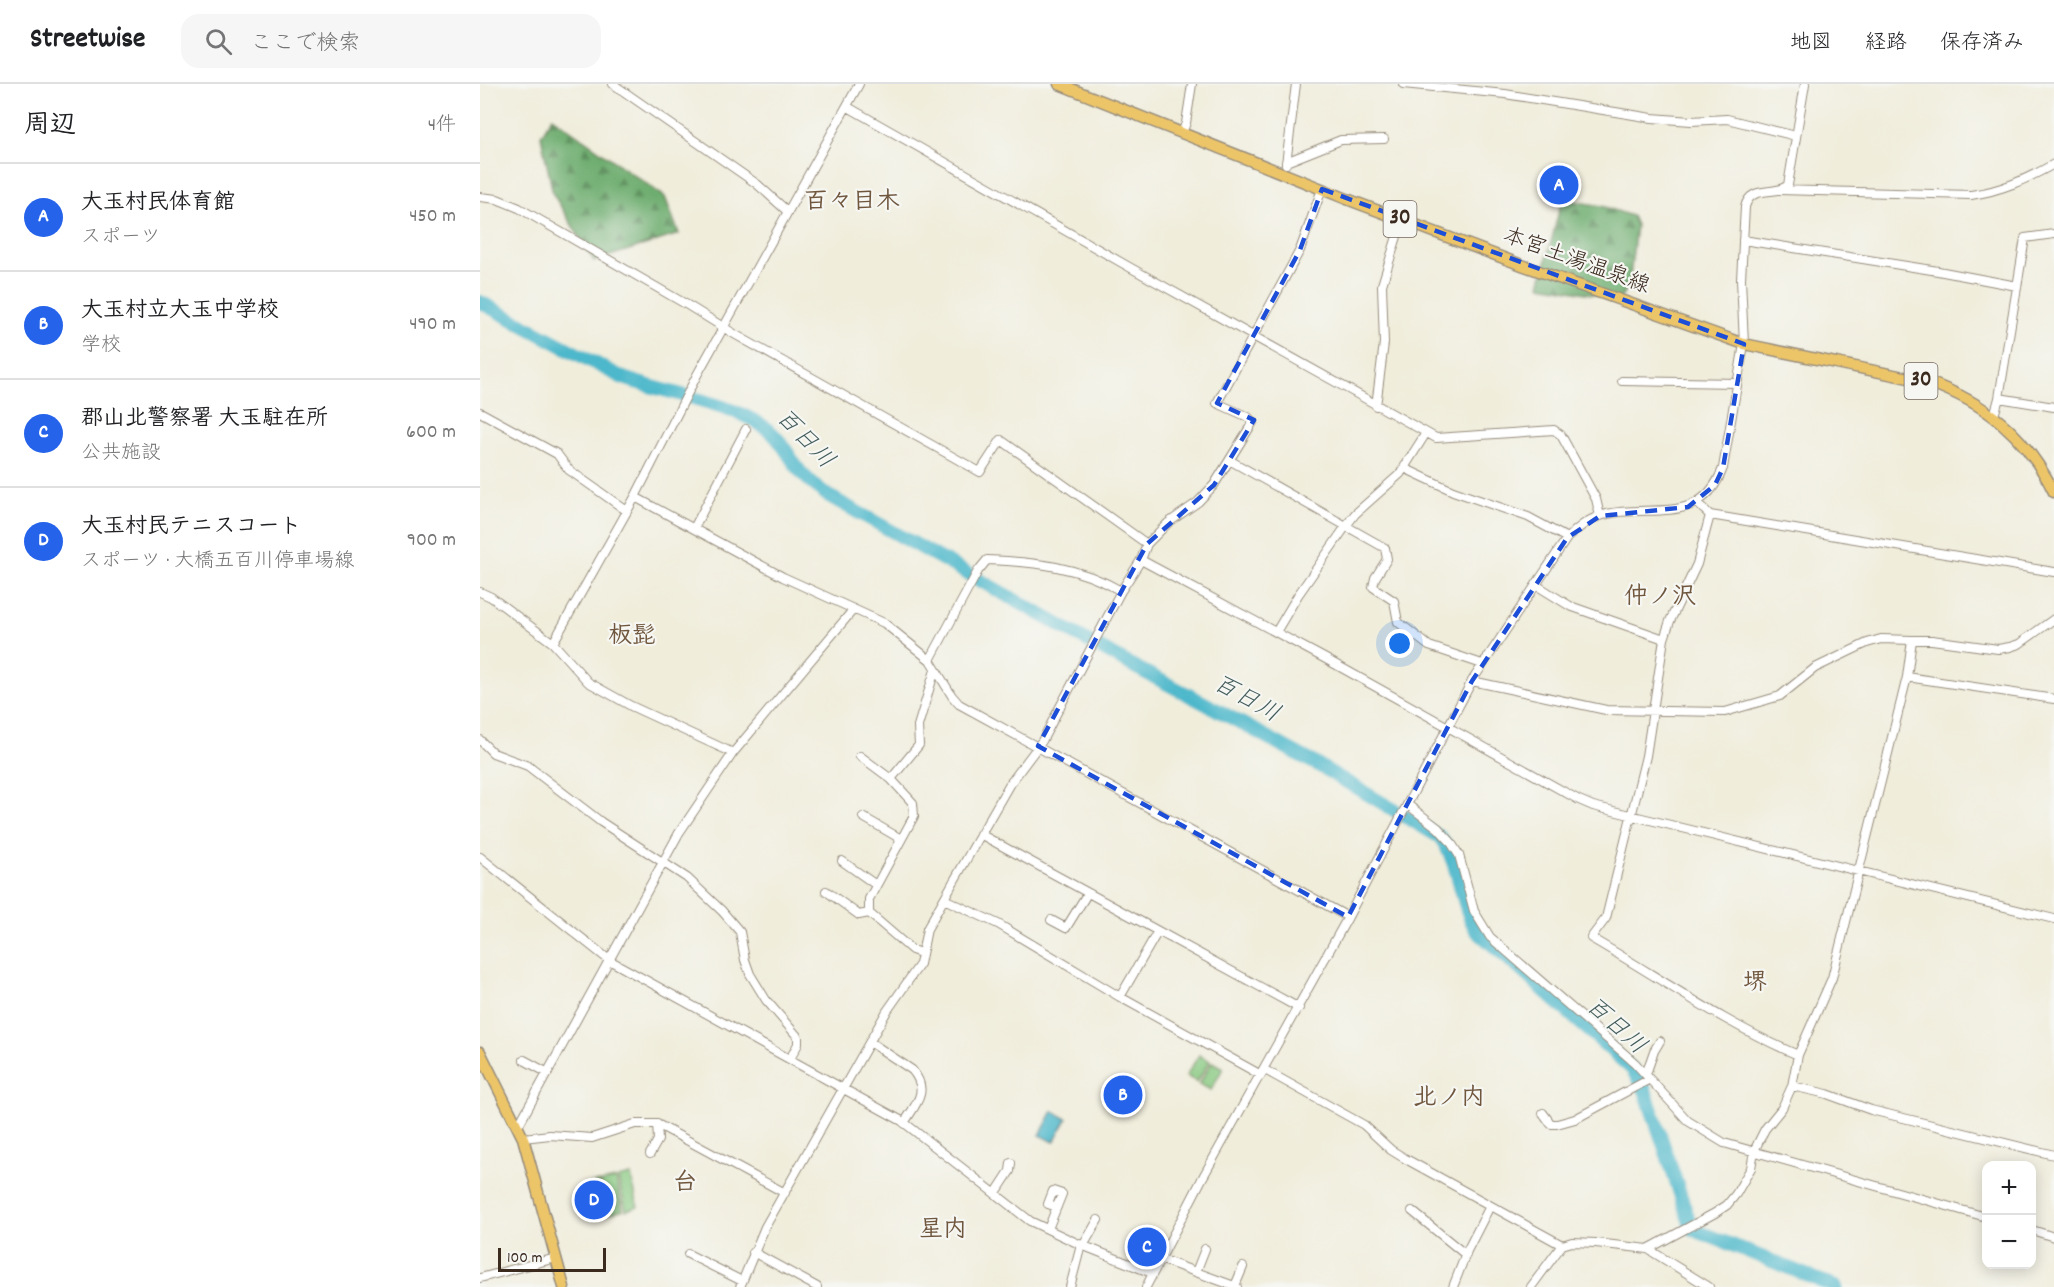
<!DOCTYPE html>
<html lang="ja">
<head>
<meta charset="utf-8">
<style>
	:root { --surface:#fff; --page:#f6f6f6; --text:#202124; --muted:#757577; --line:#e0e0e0; --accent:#2563eb }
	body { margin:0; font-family:Dekko,"Klee One",sans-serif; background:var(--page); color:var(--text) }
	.controls { position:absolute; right:18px; bottom:18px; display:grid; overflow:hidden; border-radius:12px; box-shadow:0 3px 15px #0003 }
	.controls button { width:54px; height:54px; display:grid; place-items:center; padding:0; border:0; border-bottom:2px solid var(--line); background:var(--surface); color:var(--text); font:30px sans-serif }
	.scale { position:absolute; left:18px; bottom:15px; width:108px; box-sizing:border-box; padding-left:6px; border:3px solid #3b2a1e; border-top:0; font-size:16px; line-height:21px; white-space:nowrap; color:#3b2a1e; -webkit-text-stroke:4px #f6f6f2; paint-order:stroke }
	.you { position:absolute; left:920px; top:560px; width:21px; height:21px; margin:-15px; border:4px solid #fff; border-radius:50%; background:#1a73e8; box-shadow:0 0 0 9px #1a73e833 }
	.badge { display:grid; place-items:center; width:39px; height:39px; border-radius:50%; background:var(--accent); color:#fff; font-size:20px; font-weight:700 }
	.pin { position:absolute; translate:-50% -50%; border:3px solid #fff; box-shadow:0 2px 6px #0006 }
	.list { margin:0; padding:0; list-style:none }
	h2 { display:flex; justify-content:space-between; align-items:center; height:78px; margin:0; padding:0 24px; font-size:26px }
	h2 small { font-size:20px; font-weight:400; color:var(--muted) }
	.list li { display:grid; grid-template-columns:39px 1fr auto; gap:18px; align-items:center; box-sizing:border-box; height:108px; padding:0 24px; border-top:2px solid var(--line) }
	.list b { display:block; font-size:22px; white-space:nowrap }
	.list p { margin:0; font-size:20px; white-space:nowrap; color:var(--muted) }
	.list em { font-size:20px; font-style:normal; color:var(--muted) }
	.icon { flex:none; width:33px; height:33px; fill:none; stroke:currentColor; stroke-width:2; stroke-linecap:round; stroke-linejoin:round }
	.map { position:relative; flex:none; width:1574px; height:1203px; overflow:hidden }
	header { display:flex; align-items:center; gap:36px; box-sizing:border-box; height:84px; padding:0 30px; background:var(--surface); border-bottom:2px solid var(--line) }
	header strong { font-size:28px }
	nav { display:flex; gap:33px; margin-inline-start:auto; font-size:21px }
	.search { width:420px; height:54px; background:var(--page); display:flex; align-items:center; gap:15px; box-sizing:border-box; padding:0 21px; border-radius:18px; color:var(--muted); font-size:22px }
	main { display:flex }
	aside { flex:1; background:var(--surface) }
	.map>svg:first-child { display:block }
	.forest { fill:url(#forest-firs); stroke:#546c46; stroke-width:1.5 }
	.pitch { fill:#88c981; stroke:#627a50; stroke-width:1.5 }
	.water { fill:#4eb8cb; stroke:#447174; stroke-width:1.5 }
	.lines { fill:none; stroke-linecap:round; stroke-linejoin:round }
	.river { stroke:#4eb8cb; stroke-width:14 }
	.minor-casing { stroke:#968c7c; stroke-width:10 }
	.major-casing { stroke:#968c7c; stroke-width:13 }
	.minor { stroke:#fff; stroke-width:8 }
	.major { stroke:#edc569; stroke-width:10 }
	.marked { fill:none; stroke:#1d4ed8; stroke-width:4.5; stroke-dasharray:12 8; stroke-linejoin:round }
	.labels { text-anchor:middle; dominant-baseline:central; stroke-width:4.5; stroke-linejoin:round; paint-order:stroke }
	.shield { fill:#f6f6f2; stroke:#73675e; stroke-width:1.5 }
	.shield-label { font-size:21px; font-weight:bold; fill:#3b2a1e }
	.street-label { font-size:22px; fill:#3b2a1e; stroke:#f6f6f2 }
	.neighbourhood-label { font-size:24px; font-weight:bold; fill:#6f563d; stroke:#f6f6f2 }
	.water-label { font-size:24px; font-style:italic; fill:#425c5b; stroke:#f6f6f2 }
</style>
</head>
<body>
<header>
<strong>Streetwise</strong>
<div class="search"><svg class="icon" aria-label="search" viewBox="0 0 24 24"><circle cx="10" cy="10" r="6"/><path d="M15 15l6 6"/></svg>ここで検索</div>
<nav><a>地図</a><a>経路</a><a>保存済み</a></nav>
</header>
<main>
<aside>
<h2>周辺<small>4件</small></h2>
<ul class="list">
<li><span class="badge">A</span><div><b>大玉村民体育館</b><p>スポーツ</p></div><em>450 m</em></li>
<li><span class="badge">B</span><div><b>大玉村立大玉中学校</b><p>学校</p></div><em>490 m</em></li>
<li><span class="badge">C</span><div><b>郡山北警察署 大玉駐在所</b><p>公共施設</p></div><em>600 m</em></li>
<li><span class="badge">D</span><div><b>大玉村民テニスコート</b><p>スポーツ · 大橋五百川停車場線</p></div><em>900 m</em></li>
</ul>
</aside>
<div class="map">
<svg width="1574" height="1203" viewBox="0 0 1574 1203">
	<defs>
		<pattern id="forest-firs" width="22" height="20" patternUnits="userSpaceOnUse" patternTransform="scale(1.5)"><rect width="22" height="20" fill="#6ead6f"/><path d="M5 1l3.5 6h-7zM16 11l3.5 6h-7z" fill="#5c8d5b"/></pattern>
	</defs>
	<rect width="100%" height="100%" fill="#f6f6f2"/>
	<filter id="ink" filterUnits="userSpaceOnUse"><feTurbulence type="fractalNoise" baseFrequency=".0167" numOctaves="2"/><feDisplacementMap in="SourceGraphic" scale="12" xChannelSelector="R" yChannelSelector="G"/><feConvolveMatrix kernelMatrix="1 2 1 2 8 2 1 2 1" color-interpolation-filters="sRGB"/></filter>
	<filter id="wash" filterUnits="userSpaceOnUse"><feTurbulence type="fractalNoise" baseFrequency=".008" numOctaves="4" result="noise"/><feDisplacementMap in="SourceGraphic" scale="24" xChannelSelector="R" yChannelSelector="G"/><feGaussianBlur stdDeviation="1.35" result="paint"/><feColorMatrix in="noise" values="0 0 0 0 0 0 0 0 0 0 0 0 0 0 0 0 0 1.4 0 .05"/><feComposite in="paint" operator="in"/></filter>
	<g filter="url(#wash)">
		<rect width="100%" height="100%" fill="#f0eddb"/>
		<path class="forest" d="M72 33 185 113 199 150 114 177 73 110 61 52Z
			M1082 115 1122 122 1152 132 1156 141 1149 202 1140 215 1060 201Z"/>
		<path class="pitch" d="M719 971 730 977 717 998 706 992Z
			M732 978 743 984 731 1006 719 1000Z
			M151 1091 158 1123 146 1126 138 1094Z
			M136 1095 143 1126 128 1130 121 1098Z
			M119 1098 126 1131 110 1134 103 1102Z"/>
		<path class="water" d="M573 1027 587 1035 574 1058 560 1051Z"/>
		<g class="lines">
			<path class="river" d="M0 218 141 293C185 310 257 318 292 349 303 359 310 374 319 386 327 396 337 403 347 411L651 581 730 622 838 681 960 753C981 782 979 817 996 846L1152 985 1165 1006 1212 1145 1356 1203"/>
		</g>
	</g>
	<g filter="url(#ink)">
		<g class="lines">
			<g class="minor-casing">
				<path id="minor" d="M133 0 277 100 307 127
					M923 0 1025 10 1172 34 1211 37 1247 35 1316 52
					M368 23 651 184 956 354 1074 346 1081 351 1116 415 1120 432
					M702 49 706 39 712 0
					M806 78 861 56 904 55
					M806 80 816 0
					M1299 106 1491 111C1521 107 1547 95 1574 80
					M0 113 17 115 39 124 209 222 256 251 500 388 521 356 667 460
					M1263 156 1458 187 1537 202
					M1142 297 1257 299
					M1519 314 1574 323
					M896 322 904 259 902 201 922 136
					M0 328 77 370 89 386 147 427
					M1514 332 1519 314 1545 154 1574 150
					M751 377 905 464 907 475 895 494 893 503 914 517 918 538 949 562 1002 580
					M924 384 973 407 1048 433 1087 454
					M155 413 303 493 404 539 450 576 472 612 479 620 868 833
					M1217 419 1230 431 1574 488
					M1230 431 1217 480 1190 537 1184 555 1166 672 1126 834 1111 854C1180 894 1245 940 1318 971
					M214 444 266 345
					M661 476 844 574 1099 716 1113 722 1574 835
					M1056 501 1090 522 1184 555
					M0 508 11 513 73 559 108 598 151 622 253 669
					M796 548 818 511 866 442 875 430 920 390 946 349
					M73 559 155 413 217 291 379 0
					M450 576 498 487 507 476C555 478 598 482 641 507
					M1427 593 1574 615
					M992 597 1126 626 1245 628 1300 612 1335 584 1387 559 1401 555 1432 556H1452L1518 565 1530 563 1539 560 1574 535
					M0 656 13 669 48 682 121 738 207 794 242 827 260 848 265 876 270 890 286 916 318 953V960L310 975
					M380 672 411 695
					M928 721 958 744 970 757 979 771 994 827 1010 853 1155 979 1208 1037 1244 1059 1506 1133
					M383 733 421 755
					M500 750 678 847
					M0 773 129 876 422 1037 550 1137 599 1160 672 1189
					M362 777 396 801
					M346 807 379 831 389 829
					M464 815 518 840 640 913 781 991
					M571 836 586 844 607 810
					M441 869 432 866 389 829V815L434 732 433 719 411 695 439 661 438 642 455 586
					M640 913 678 847 819 924
					M390 958 432 986C450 1007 436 1020 424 1039
					M44 976 68 989
					M785 986 884 1041 911 1066 924 1074 1082 1161
					M1166 990 1174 967 1180 957
					M1312 1002 1347 1010 1391 1026 1574 1071
					M1063 1029 1071 1040H1077L1095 1035 1168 996
					M37 1044 199 749 253 669 373 526
					M43 1054 70 1051 112 1054 155 1040H177L305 1109
					M170 1070 178 1056 177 1040
					M515 1110 530 1087 531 1079
					M932 1127 986 1171
					M568 1145 582 1110 573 1107 568 1120 577 1123
					M1552 1146 1574 1153
					M603 1162 618 1136
					M1168 1165 1235 1129 1247 1121 1256 1110 1271 1084 1274 1067 1285 1045 1302 1024 1312 1002 1318 971 1352 894 1427 593 1432 556
					M273 1168 337 1203
					M208 1170 262 1197
					M680 1175 757 1203
					M716 1188 725 1165
					M0 1194 76 1174
					M755 1202 763 1183
					M260 1203 285 1143 407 927 440 880 447 845 474 797 529 701 562 657 641 507 661 476 667 460 688 439 718 418 734 401 773 338 768 333 737 319 820 166 842 105
					M590 1203 601 1161
					M666 1203 723 1093 868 833 992 597 1087 454C1096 446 1106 437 1117 433 1165 416 1220 447 1243 384L1264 260 1261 195 1265 123C1271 100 1294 113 1308 101L1325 0
					M973 1203 987 1167 1010 1122
					M1051 1203 1082 1161 1092 1158 1116 1159 1168 1165 1229 1203"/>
			</g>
			<g class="major-casing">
				<path id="major" d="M579 0 872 117 1042 181 1264 260 1448 298C1507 319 1546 352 1574 408
					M0 968 43 1054 84 1203"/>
			</g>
			<use href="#minor" class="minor"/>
			<use href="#major" class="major"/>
		</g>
	</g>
	<path class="marked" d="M842 105 1264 260 1243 384 1235 401 1208 423 1120 432 1087 454 992 597 868 833 558 662 667 460 734 401 774 336 737 319 820 166Z"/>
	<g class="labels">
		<g class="shield">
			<rect x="903.5" y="117" width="33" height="36" rx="4.5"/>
			<rect x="1424.5" y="279" width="33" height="36" rx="4.5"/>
		</g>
		<g class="shield-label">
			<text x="920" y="135">30</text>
			<text x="1441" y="297">30</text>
		</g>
		<g class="street-label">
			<text transform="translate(1096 178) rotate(20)">本宮土湯温泉線</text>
		</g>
		<g class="neighbourhood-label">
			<text x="372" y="119">百々目木</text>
			<text x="1180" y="514">仲ノ沢</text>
			<text x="152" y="553">板髭</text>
			<text x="1275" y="900">堺</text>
			<text x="969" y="1015">北ノ内</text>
			<text x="205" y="1100">台</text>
			<text x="463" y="1147">星内</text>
		</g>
		<g class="water-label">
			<text transform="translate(324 356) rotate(46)">百日川</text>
			<text transform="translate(766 616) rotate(29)">百日川</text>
			<text transform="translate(1135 943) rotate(42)">百日川</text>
		</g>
	</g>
</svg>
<div class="controls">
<button>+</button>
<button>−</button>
</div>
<div class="scale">100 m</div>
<div class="you"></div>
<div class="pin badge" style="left:1079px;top:101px">A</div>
<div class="pin badge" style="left:643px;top:1011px">B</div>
<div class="pin badge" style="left:667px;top:1163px">C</div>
<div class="pin badge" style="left:114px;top:1116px">D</div>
</div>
</main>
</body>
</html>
